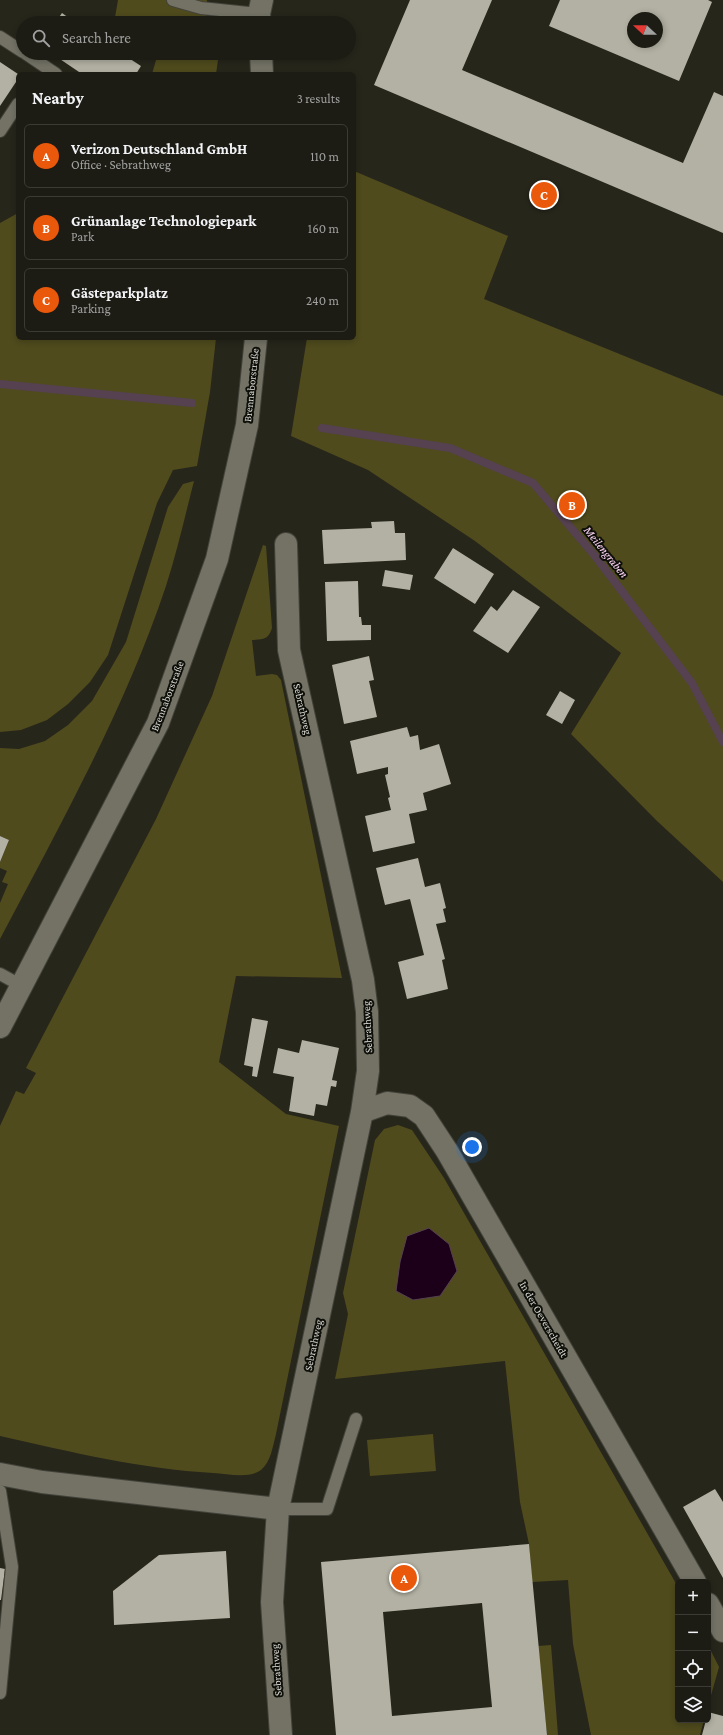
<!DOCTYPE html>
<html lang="en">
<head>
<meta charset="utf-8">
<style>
	:root { --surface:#1d1c14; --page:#25251d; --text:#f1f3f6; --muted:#a0a1a0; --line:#3b3a34; --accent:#ea580c }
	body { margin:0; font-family:"Crimson Pro",serif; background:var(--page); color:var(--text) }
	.controls { position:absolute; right:12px; bottom:12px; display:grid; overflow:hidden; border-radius:6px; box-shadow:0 2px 6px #0003 }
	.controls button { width:36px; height:36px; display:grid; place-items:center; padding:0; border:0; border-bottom:1px solid var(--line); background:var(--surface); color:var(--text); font:20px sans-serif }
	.compass { position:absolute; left:627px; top:12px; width:36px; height:36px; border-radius:50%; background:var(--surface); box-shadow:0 2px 6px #0003; rotate:292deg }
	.you { position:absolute; left:472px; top:1147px; width:14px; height:14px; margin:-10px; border:3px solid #fff; border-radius:50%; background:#1a73e8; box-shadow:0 0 0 6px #1a73e833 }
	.badge { display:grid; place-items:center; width:26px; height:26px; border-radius:50%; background:var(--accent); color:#fff; font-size:13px; font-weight:700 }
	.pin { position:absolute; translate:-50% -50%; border:2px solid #fff; box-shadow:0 1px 4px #0006 }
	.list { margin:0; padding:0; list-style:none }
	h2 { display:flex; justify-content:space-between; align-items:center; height:52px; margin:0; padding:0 16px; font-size:17px }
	h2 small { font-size:13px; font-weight:400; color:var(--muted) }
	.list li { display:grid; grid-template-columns:26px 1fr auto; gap:12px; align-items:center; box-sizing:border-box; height:64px; margin:0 8px 8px; padding:0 8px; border:1px solid var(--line); border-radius:6px }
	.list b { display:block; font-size:15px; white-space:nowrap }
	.list p { margin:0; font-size:13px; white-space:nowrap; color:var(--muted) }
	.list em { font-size:13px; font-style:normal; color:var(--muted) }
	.icon { flex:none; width:22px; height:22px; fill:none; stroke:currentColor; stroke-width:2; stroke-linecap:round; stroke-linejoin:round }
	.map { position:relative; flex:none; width:723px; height:1735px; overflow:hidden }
	.search { position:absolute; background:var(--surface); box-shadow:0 2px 6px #0003; left:16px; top:16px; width:340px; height:44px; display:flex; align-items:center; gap:10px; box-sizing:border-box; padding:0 14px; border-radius:22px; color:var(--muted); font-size:15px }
	.panel { position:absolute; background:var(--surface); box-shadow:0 2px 6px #0003; left:16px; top:72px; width:340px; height:268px; border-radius:6px }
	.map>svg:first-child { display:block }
	.green { fill:#4f4b1d }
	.water { fill:#1c0019; stroke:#554150 }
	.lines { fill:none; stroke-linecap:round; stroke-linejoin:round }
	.stream { stroke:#554150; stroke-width:8 }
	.building { fill:#b2b1a3; fill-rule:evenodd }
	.lane-casing { stroke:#44433b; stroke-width:14 }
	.street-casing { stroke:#44433b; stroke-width:24 }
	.secondary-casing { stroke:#44433b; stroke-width:24 }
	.lane { stroke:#737265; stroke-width:12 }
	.street { stroke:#737265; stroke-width:22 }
	.secondary { stroke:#737265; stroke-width:22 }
	.labels { text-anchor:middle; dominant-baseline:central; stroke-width:4; stroke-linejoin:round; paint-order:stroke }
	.street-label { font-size:11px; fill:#d9d8d1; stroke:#0f0f0a }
	.water-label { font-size:12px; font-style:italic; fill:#fed5f6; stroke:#0f0f0a }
</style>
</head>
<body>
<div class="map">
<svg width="723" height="1735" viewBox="0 0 723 1735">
	<rect width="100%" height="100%" fill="#27261b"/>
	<path class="green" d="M118 0H207L206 23H114Z
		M158 53H219L216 74H152Z
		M354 171 508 236 484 299 723 396V882L657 821 571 734 621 653 475 541 368 470 291 436 307 338H354Z
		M18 213V338H216L210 392 197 466 173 470 157 503 108 655 90 682 68 704 47 720 21 730 0 732V223Z
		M194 481C185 516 177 552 166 586 125 709 60 825 0 939V903L8 884 2 882 7 871 0 868V862L9 840 0 836V748L19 749 45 741 68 725 92 701 126 642 168 507 183 484Z
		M263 545 266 546 272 628C268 640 264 639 252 640L256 676 272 674 277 675 281 680 342 978 236 976 219 1062 286 1114 339 1126 276 1434C273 1445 271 1462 261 1470 249 1479 228 1474 213 1473 141 1469 71 1452 0 1436V1126L16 1091 24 1094 36 1073 26 1068 156 819 212 696Z
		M398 1125 412 1130 444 1178 678 1587V1720H704L700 1735H591L573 1644 568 1580 532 1582 529 1544 520 1502 505 1361 335 1379 348 1314 343 1293 375 1140 384 1129Z
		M433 1434 436 1471 370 1476 367 1440Z
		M551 1645 558 1735H547L538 1646Z
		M708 1645 719 1667 708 1706Z"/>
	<path class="water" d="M429 1228 449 1244 457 1271 440 1296 413 1300 396 1291 400 1262 407 1236Z"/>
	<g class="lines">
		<path class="stream" d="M0 384 192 403
			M322 428 450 448 533 483 595 556 692 683 723 742"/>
	</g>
	<path class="building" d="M410 0H492L462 70 683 163 714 92 723 96V233L374 85Z
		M560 0H708L712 2 679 81 549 26ZM633 18H657V42H633Z
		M62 13 76 23H55Z
		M51 53H121L141 66 136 74H82Z
		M0 62 18 74V79L0 106Z
		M394 521 395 533H405L406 560 324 564 322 530 372 528 371 522Z
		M453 548 494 574 475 604 434 578Z
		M385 570 413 575 410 590 382 586Z
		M358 581 359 617H361L362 625H371V640L327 641 325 582Z
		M513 590 540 607 508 653 473 631 491 606 497 611Z
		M369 656 374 680 369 681 377 717 344 724 332 665Z
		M560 691 575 700 562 724 546 715Z
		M407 727 410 737 418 735 420 750 439 744 451 784 423 793 427 810 409 814 415 843 373 852 365 816 391 810 388 798 390 797 385 775 388 774V767L357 774 350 741Z
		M0 836 9 840 0 862Z
		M418 858 425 887 440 883 446 908 443 909 446 922 436 924 445 959 442 960 448 989 407 999 398 962 424 955 410 899 385 905 376 868Z
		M252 1018 268 1021 257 1077 252 1076 253 1067 244 1065Z
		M302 1040 339 1048 332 1080 337 1081 336 1087 331 1086 327 1106 316 1104 314 1116 289 1111 294 1077 273 1073 278 1048 299 1053Z
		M715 1489 723 1502V1578L683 1507Z
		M529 1544 547 1735H336L321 1562ZM482 1603 492 1707 392 1716 383 1612Z
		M226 1551 230 1618 114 1625 113 1591 159 1555Z
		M0 1568 5 1569 1 1600H0Z
		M708 1712 723 1716V1735H702L706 1720H708Z"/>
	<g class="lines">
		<g class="lane-casing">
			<path id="lane" d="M173 0 201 8 259 14
				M0 37 23 52
				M25 53 56 74
				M0 131 18 104
				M0 974 22 986
				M0 1491 12 1567 0 1693
				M278 1509H327L356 1419"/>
		</g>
		<g class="street-casing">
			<path id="street" d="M362 1112 387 1103 410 1106 424 1116 447 1151 695 1582
				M0 1474 42 1482 278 1509
				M708 1604 723 1631
				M281 1735 272 1602 278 1509 362 1112 368 1071 367 1012 363 980 289 650 286 544"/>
		</g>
		<g class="secondary-casing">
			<path id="secondary" d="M260 23 259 14 262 0
				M261 53 262 74
				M0 1027 158 723 217 559 247 425 256 338"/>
		</g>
		<use href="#lane" class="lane"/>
		<use href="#street" class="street"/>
		<use href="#secondary" class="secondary"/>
	</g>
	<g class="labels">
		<g class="street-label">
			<text transform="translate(251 385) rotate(-84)">Brennaborstraße</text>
			<text transform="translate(167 696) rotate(-69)">Brennaborstraße</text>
			<text transform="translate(303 709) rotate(77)">Sebrathweg</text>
			<text transform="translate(367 1027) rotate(-93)">Sebrathweg</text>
			<text transform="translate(544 1319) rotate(60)">In der Oeverscheidt</text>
			<text transform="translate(313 1345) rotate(-78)">Sebrathweg</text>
			<text transform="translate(276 1670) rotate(-94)">Sebrathweg</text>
		</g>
		<g class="water-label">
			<text transform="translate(606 552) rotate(51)">Meilengraben</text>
		</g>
	</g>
</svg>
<div class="controls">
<button>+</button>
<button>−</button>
<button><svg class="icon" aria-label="locate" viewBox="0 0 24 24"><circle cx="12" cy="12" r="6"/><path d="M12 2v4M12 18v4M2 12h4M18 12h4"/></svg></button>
<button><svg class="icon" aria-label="layers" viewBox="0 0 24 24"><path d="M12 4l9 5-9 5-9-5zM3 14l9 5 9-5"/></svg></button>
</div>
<svg class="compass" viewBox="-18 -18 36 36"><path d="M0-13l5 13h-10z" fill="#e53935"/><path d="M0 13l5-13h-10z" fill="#a0a1a0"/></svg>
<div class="you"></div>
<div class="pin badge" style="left:404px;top:1578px">A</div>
<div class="pin badge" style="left:572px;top:505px">B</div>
<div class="pin badge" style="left:544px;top:195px">C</div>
<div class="search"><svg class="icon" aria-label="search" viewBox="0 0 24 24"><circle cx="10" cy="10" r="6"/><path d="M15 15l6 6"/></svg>Search here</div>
<section class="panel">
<h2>Nearby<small>3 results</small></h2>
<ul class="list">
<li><span class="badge">A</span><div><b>Verizon Deutschland GmbH</b><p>Office · Sebrathweg</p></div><em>110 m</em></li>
<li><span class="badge">B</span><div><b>Grünanlage Technologiepark</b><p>Park</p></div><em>160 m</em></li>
<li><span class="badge">C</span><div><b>Gästeparkplatz</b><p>Parking</p></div><em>240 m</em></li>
</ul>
</section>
</div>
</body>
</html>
